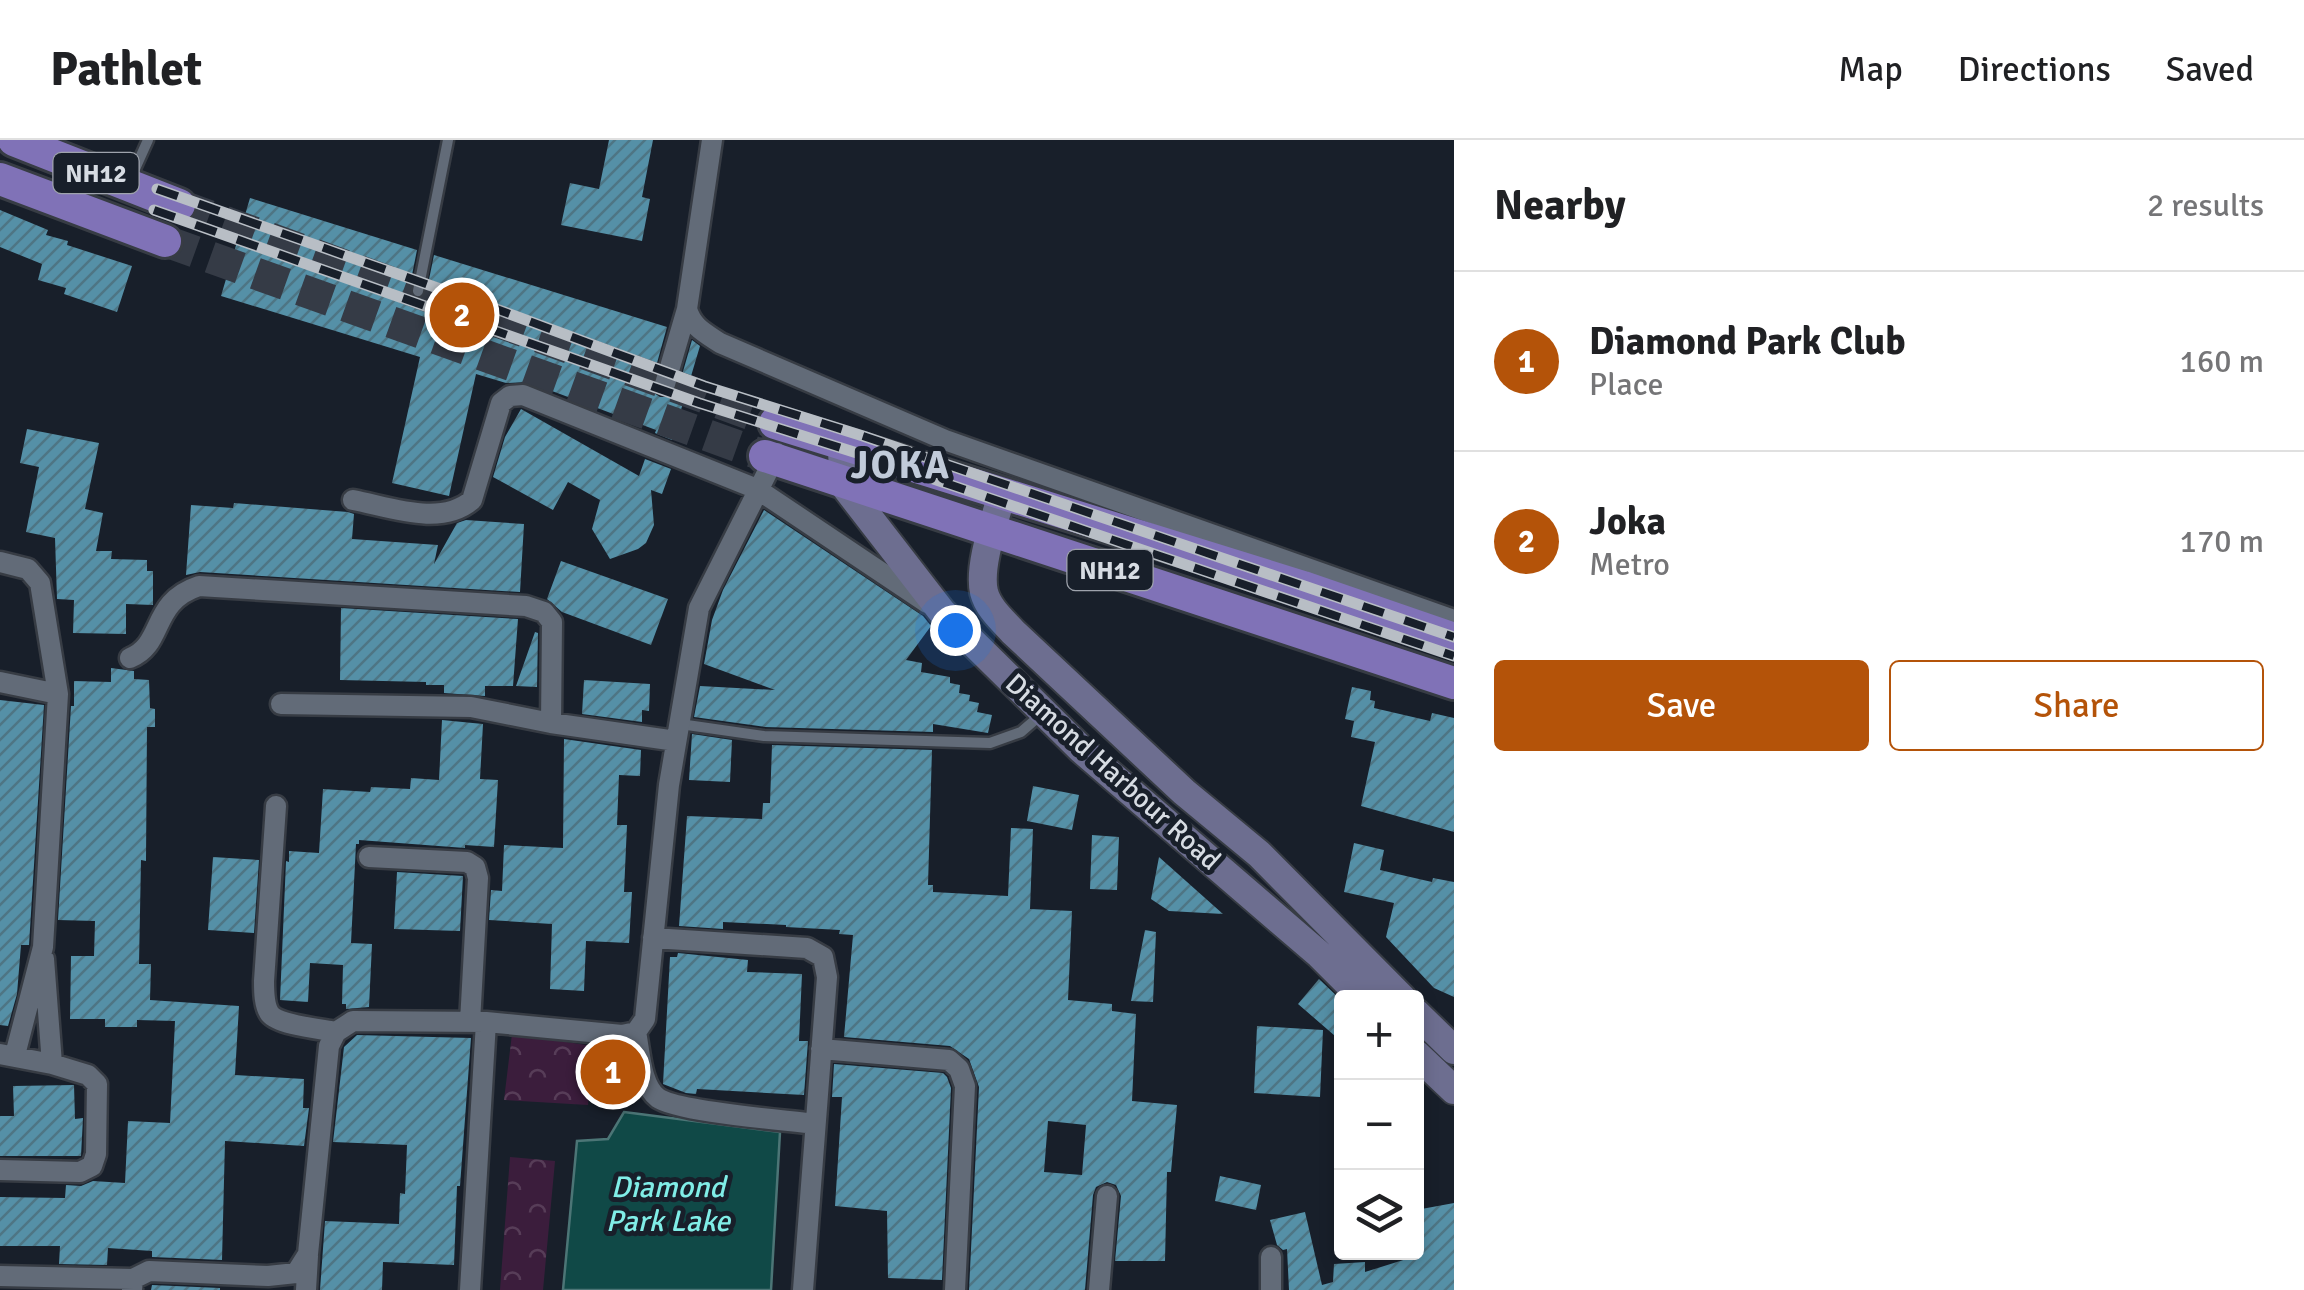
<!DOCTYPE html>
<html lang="en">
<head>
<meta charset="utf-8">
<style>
	:root { --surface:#fff; --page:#f6f6f6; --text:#202124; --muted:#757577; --line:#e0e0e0; --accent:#b45309 }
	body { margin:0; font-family:Signika,sans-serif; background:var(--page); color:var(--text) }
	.controls { position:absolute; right:30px; bottom:30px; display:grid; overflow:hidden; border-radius:10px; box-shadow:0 5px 15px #0003 }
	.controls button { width:90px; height:90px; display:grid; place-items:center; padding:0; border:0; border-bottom:2px solid var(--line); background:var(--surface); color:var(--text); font:50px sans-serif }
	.you { position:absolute; left:955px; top:490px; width:35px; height:35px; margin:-25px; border:8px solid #fff; border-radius:50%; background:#1a73e8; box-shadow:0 0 0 15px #1a73e833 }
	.badge { display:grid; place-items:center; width:65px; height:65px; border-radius:50%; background:var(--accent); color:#fff; font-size:32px; font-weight:700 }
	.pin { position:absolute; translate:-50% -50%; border:5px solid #fff; box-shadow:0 2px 10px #0006 }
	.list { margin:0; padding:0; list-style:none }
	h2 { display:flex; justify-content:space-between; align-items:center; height:130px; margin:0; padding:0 40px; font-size:42px }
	h2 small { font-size:32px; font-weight:400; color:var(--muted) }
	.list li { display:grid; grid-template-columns:65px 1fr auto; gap:30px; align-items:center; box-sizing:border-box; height:180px; padding:0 40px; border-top:2px solid var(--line) }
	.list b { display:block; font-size:38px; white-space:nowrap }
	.list p { margin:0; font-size:32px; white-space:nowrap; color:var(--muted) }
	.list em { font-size:32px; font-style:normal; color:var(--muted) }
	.actions { display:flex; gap:20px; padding:30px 40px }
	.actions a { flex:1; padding:22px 0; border:2px solid var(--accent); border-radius:10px; text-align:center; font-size:35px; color:var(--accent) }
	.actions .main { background:var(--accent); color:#fff }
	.icon { flex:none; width:55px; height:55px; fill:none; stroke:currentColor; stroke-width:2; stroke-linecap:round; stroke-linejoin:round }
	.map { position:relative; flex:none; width:1454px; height:1150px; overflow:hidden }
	header { display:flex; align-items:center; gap:60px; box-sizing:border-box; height:140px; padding:0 50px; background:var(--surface); border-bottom:2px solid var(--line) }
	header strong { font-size:48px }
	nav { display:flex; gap:55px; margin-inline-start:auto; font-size:35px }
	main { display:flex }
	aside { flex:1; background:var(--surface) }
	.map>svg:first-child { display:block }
	.park { fill:url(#park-crowns) }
	.water { fill:#104947; stroke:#4c7576; stroke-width:2.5 }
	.building { fill:url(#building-hatch); fill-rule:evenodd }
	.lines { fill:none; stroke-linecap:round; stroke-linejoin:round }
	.trunk-tunnel { stroke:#353b46; stroke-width:32; stroke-dasharray:32 16; stroke-linecap:butt }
	.service-casing { stroke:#373c44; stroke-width:15 }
	.minor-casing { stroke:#373c44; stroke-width:25 }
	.secondary-casing { stroke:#373c44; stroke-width:32 }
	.trunk-casing { stroke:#373c44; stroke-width:38 }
	.service { stroke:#626b78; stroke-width:10 }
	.minor { stroke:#626b78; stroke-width:20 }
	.secondary { stroke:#6d6e90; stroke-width:28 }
	.trunk { stroke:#8072b7; stroke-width:32 }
	.rail-casing { stroke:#b8bec5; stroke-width:11 }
	.rail { stroke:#181f2a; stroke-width:8; stroke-dasharray:22; stroke-linecap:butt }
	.labels { text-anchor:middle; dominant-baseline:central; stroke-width:10; stroke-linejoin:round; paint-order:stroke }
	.shield { fill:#181f2a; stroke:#9ea3ac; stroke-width:2.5 }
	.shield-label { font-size:25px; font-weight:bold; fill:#d7dce3 }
	.street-label { font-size:28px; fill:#d7dce3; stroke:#181f2a }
	.water-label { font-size:30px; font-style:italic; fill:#80ede7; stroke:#181f2a }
	.district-label { font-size:38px; font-weight:bold; letter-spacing:2.5px; fill:#c1cbda; stroke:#181f2a }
</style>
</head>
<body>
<header>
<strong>Pathlet</strong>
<nav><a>Map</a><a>Directions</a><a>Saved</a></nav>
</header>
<main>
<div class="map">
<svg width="1454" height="1150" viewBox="0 0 1454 1150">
	<defs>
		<pattern id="park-crowns" width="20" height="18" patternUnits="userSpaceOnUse" patternTransform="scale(2.5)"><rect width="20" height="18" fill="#3b1d3c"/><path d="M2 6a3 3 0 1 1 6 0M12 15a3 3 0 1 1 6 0" fill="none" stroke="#573d58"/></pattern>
		<pattern id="building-hatch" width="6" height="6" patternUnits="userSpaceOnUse" patternTransform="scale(2.5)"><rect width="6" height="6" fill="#5590a7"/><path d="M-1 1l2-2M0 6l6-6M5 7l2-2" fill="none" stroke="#4e7584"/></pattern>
	</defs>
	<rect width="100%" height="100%" fill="#181f2a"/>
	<path class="park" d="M512 894 593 906 588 965 504 960Z
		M510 1017 555 1021 543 1150H500Z"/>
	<path class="water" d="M624 972 780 992 771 1150H563L577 1001 608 999Z"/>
	<path class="building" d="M609 0H653L642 57 650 59 642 101 561 85 570 43 599 49Z
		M250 58 417 110 409 150 415 159H422L426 154 434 115 667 187 652 241 654 253 660 257H669L678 249 692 200 700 206 672 300 655 293 656 290 528 242 506 243 476 234 449 356 392 343 420 217 221 156Z
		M0 70 48 90 46 95 68 101 67 105 132 126 117 172 64 154 66 148 38 140 42 124 0 107Z
		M521 269 639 336 645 319 671 329 662 354 651 350 654 385 646 403 638 409 610 419 592 389 600 360 568 342 553 370 493 337 505 297Z
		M27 289 99 303 85 369 103 373 96 411H112L111 419 147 420V431H153V465L126 464V494L73 493 74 460 57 459 55 398 26 392 39 327 20 323Z
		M234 363 348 372 354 374 352 399 438 405 434 424 457 383 466 380 524 384 520 452 200 432 186 435 191 365 233 368Z
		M764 370 923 476 931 486 906 520 922 523 921 532 950 537V543L960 545 959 553 970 555 969 561 979 563 977 572 992 575 988 593 933 584V592L765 587 694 577 700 546 775 550 704 524 712 480 723 450Z
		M561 421 668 459 651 505 562 472 547 459Z
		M341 468 518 479 513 546H485V556L444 553V545H426V542L340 540Z
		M535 492 538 493 537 547 516 546Z
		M111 528 134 531V539L149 540 150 568 155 569V587H147L146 721 141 720 139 824H151L150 860 239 866 235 935 304 939 303 968H309L304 1006 225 1001 222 1120 152 1117V1111L108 1108 107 1125 59 1124 60 1106H0V1057L65 1058 66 1045 81 1046 93 1041 125 1043 128 981 170 983 175 881 137 880V887H105V879H70L71 816H94L95 781 58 780 71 566H74V541L111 542Z
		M584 540 650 544 649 571 642 570V582L582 574Z
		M1352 547 1371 551 1370 560 1375 561 1374 568 1430 581 1432 573 1454 578V692L1361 666 1375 602 1351 597 1354 581 1345 579Z
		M0 560 44 565 29 805H21L17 854 8 886 0 885Z
		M442 580 483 584 480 639 498 640 494 707 465 705V708L359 700V704H356L351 803 372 804 369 867 346 869V864H342L343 825 310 823 308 862 280 860 286 721 289 722V711L319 713 323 649 370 652 371 647 410 649 411 638 439 640Z
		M692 594 732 600 730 642 689 640Z
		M564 599 641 610 640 636 619 635 617 685H627L624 752H632L629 803 586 801 584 851 550 849 552 784 489 780 491 750 502 751 504 705 563 708Z
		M772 605 932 610 928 745H933V752L1008 756 1011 688 1033 689 1030 769 1072 771 1068 860 1112 864V871L1136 874 1132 961 1177 965 1171 1032H1167L1165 1121H1115L1121 1056 1116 1045 1107 1042 1096 1047 1093 1055 1085 1150H969L979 947 969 919 950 906 844 897 853 795 839 794 840 790 786 787V785L723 782V789L679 786 687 676 762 679 763 663H770ZM1048 981 1086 985 1082 1035 1044 1032Z
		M1033 646 1079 655 1072 690 1027 681Z
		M1092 695 1119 697 1117 750 1090 749Z
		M1354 703 1384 710 1380 730 1432 742 1433 738 1454 742V857L1434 848 1386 797 1394 763 1344 752Z
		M213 717 259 720 254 793 208 790Z
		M1159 717 1223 774 1169 771 1151 759Z
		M397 732 463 736 460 791 394 789Z
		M1145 790 1156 792 1153 862 1131 861Z
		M678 813 748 820 747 832 802 834 799 901H808L804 955 697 949 696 954 686 953 663 944 670 817H677Z
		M1319 839 1342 861V902L1298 864Z
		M1257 886 1323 890 1320 957 1254 953Z
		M357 895 471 898 460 1046H457L454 1125 383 1122 382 1150H320L325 1081 399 1084 400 1053 405 1054 407 1005 333 1002 344 907Z
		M605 907 623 909 621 957 603 956Z
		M834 924 943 933 947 937 951 948 942 1140 888 1138 887 1071 835 1066 842 957H832Z
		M74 945 75 979 83 978 81 1016H0V976H14L13 946Z
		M1220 1036 1261 1045 1256 1070 1215 1061Z
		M1454 1063V1150H1289L1287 1109 1283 1110 1277 1105 1270 1080 1305 1072 1322 1145 1333 1142 1334 1124 1365 1122V1132L1416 1116V1070Z
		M152 1145 220 1148V1150H151Z"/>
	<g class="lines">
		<path class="trunk-tunnel" d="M179 65 775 283
			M165 101 765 316"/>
		<g class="service-casing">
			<path id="service" d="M130 40 148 0
				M418 151 448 0
				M680 584 764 596 990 603 1021 592 1043 573"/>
		</g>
		<g class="minor-casing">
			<path id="minor" d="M712 0 687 169C692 187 705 193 720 203L945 300 1454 480
				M665 244 687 169
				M353 360C390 367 441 387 472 360L501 263 510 256 523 255 757 349 927 463
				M0 422 28 429 40 443 58 554 43 807 15 915
				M130 518C165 504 150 462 199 446L526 466 544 472 552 482 551 583
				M0 542 58 554
				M281 564 471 567 551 583 676 601
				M276 666 264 841C264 851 264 866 270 874 279 885 321 889 336 892
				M369 717 467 722 475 727 478 738 470 882
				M653 798 807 808 823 817 827 837 803 1150
				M636 892C640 911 641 946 658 958 678 972 786 980 815 984
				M821 909 949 920 959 929 965 946 955 1150
				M0 914 52 924
				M0 1030 80 1032 92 1026 96 1014 97 944 88 935 52 924 44 819
				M1271 1117V1150
				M0 1136 133 1139
				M132 1150 133 1139 149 1131 268 1136 296 1133 308 1114 329 906 336 892 353 881 486 882
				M306 1150 308 1116
				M470 1150 486 882 622 895 636 892 645 879 669 645 699 468 777 313
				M1099 1150 1107 1056"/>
		</g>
		<g class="secondary-casing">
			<path id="secondary" d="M842 304 843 344 942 472 1082 610 1320 815 1363 858
				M1002 354C995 380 978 426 984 452 988 468 1002 480 1013 492L1184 652 1259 714 1402 858
				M1416 873 1454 910
				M1416 914 1454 950"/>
		</g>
		<g class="trunk-casing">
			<path id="trunk" d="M14 0 179 65
				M0 39 165 101
				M775 283 1303 447 1454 499
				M765 316 1454 543"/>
		</g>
		<use href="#service" class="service"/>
		<use href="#minor" class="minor"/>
		<use href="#secondary" class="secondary"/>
		<use href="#trunk" class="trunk"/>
		<g class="rail-casing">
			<path id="rail" d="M157 49 480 163 704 246 863 296 1454 497
				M154 70 699 263 857 313 1454 516"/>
		</g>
		<use href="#rail" class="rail"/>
	</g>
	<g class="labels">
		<g class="shield">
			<rect x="53.5" y="13" width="85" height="40" rx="8"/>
			<rect x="1067.5" y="410" width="85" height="40" rx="8"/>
		</g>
		<g class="shield-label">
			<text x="96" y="33">NH12</text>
			<text x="1110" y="430">NH12</text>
		</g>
		<g class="street-label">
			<text transform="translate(1113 632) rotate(42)">Diamond Harbour Road</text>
		</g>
		<g class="water-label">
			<text x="668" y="1047">Diamond<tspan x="668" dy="34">Park Lake</tspan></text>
		</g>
		<g class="district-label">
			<text x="901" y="325">JOKA</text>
		</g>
	</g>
</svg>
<div class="controls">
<button>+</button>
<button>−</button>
<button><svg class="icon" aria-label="layers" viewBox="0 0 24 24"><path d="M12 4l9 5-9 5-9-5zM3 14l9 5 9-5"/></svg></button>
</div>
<div class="you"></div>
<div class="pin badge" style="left:613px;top:932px">1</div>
<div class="pin badge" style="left:462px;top:175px">2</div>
</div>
<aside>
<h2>Nearby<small>2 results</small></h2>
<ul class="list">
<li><span class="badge">1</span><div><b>Diamond Park Club</b><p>Place</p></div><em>160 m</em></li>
<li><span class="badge">2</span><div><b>Joka</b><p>Metro</p></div><em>170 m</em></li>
</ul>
<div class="actions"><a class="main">Save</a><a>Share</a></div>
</aside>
</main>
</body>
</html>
